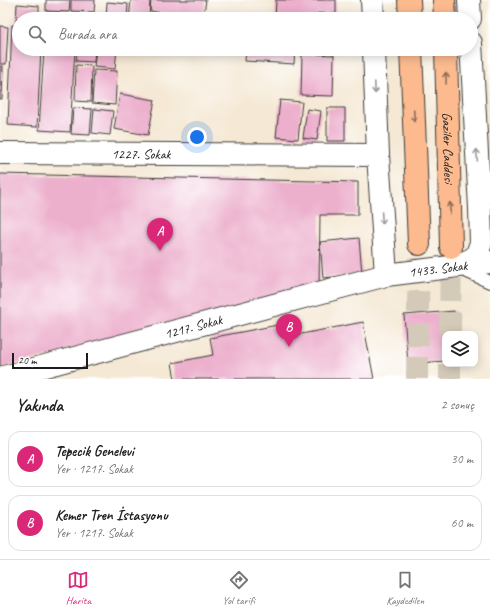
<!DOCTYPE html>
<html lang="tr">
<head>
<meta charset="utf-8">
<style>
	:root { --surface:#fff; --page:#f2f2f2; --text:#222; --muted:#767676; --line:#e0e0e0; --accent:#db2777 }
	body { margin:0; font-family:Caveat,sans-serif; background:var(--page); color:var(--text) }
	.controls { position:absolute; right:12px; bottom:12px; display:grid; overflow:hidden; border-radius:8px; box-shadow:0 2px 10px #0003 }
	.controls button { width:36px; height:36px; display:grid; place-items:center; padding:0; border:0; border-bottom:1px solid var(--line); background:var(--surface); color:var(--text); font:20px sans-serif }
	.scale { position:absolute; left:12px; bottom:10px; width:76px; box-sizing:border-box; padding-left:4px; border:2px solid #1c1c1c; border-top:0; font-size:11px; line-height:14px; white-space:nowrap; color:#1c1c1c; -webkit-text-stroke:3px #fff; paint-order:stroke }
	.you { position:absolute; left:197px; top:137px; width:14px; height:14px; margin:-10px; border:3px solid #fff; border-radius:50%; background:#1a73e8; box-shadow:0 0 0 6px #1a73e833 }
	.badge { display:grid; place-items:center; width:26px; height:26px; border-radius:50%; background:var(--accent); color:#fff; font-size:13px; font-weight:700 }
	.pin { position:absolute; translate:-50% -33px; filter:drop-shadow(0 1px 2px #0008) }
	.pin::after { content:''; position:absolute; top:21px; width:14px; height:12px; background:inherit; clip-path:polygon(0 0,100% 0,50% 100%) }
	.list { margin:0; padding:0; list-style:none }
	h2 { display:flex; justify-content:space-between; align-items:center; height:52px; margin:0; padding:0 16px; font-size:17px }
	h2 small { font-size:13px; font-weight:400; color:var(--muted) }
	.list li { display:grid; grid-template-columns:26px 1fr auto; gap:12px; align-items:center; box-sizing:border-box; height:56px; margin:0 8px 8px; padding:0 8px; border:1px solid var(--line); border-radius:12px }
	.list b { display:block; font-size:15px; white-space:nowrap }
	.list p { margin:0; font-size:13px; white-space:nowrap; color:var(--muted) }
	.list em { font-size:13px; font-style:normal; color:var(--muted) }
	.icon { flex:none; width:22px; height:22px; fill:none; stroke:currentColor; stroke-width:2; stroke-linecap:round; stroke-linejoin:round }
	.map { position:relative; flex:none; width:490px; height:379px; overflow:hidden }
	.search { position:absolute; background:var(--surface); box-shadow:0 2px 10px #0003; left:12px; right:12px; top:12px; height:44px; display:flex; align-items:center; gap:10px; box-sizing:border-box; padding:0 14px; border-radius:22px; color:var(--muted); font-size:15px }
	.sheet { height:180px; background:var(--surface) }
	nav { display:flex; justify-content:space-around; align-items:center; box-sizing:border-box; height:56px; border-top:1px solid var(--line); background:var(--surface); font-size:11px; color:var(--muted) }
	nav a { display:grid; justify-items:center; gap:2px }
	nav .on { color:var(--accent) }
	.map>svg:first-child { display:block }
	.building { fill:#ecafcc }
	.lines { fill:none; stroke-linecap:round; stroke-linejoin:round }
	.primary-tunnel { stroke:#d4cab9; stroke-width:22; stroke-dasharray:22 11; stroke-linecap:butt }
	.service-casing { stroke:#3d3b38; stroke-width:14 }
	.minor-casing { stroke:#3d3b38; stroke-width:24 }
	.tertiary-casing { stroke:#3d3b38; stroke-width:24 }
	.primary-casing { stroke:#3d3b38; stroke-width:24 }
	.service { stroke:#fff; stroke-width:12 }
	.minor { stroke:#fff; stroke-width:22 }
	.tertiary { stroke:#fff; stroke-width:22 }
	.primary { stroke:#fcba8e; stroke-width:22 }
	.oneway { stroke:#8c6b55 }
	.oneway2 { stroke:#999 }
	.labels { text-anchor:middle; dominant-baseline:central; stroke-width:3; stroke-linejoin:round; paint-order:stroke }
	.street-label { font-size:14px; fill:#1c1c1c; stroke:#fff }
</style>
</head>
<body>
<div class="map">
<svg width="490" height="379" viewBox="0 0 490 379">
	<rect width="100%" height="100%" fill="#fff"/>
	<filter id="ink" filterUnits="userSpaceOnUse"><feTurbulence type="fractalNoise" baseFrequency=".025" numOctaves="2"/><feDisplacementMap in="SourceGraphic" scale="8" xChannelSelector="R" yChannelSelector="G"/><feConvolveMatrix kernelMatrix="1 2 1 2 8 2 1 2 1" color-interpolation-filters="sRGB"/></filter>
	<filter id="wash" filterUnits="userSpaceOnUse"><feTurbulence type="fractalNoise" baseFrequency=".012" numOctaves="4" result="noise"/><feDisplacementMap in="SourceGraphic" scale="16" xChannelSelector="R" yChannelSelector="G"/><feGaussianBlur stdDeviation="0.9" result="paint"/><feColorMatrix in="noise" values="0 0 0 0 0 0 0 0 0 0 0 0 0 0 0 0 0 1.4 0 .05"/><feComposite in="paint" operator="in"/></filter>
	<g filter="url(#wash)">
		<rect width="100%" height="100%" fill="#f5e9d5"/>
		<g id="blocks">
			<path class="building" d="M46 0H70L69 12 46 11Z
				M71 0H95L94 12 71 11Z
				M131 0H150L149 19H129Z
				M151 0H206L203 19 150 11Z
				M276 0H336V14L318 13V19H275Z
				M107 2 128 4 127 19H106Z
				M17 4 39 6V19H19V49H41L37 127 8 125 12 25H16Z
				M0 26 8 27 6 64H0Z
				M44 49H75L70 132 39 130Z
				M77 49H95L94 62 76 61Z
				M96 49H117L115 69 94 67Z
				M246 49H295L294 64 245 61Z
				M302 54 334 55 333 96 301 95Z
				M76 65 92 66 91 102 75 101Z
				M0 66H3L2 99H0Z
				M94 70 117 71 115 105 92 103Z
				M120 94 155 100 148 135 114 129Z
				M280 100 302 102 298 139 276 137Z
				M73 108 92 109 90 135 71 134Z
				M327 108H345V141H327Z
				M94 109 113 111 110 135 92 133Z
				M307 109 321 111 317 140 303 138Z
				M0 174 358 182V215H320L319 287 0 368Z
				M359 238 362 274 323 278 320 242Z
				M454 311 455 334H445V361L408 364 404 315Z
				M363 322 374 379H175L172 363 213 355 210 338 283 324 286 337Z"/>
		</g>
	</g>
	<g filter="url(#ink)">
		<use href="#blocks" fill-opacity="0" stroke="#3d3b38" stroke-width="1"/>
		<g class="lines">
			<path class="primary-tunnel" d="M450 334 451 249
				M417 379 419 244
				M450 379V364"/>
			<g class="service-casing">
				<path id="service" d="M461 269 490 282"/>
			</g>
			<g class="minor-casing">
				<g id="minor">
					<path id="s1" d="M0 153 378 155"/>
					<path id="s2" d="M0 378 386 275 490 262"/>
				</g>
			</g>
			<g class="tertiary-casing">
				<path id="tertiary" d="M372 0 373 19
					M469 0 470 19
					M374 49 378 155 386 275
					M457 266 476 257 481 243 480 208 471 43"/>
			</g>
			<g class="primary-casing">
				<g id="primary">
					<path d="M409 0 410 19"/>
					<path d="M444 0 445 19"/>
					<path d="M411 49 419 244"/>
					<path id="s3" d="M446 49 451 247"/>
				</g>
			</g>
			<use href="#service" class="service"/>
			<use href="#minor" class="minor"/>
			<use href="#tertiary" class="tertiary"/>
			<use href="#primary" class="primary"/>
		</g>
		<defs><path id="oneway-shaft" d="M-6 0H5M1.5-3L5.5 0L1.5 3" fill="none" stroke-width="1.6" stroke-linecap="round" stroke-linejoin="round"/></defs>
		<g class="oneway">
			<use href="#oneway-shaft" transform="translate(446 78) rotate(-91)"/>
			<use href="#oneway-shaft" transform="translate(414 116) rotate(88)"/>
			<use href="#oneway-shaft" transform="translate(450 208) rotate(-91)"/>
		</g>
		<g class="oneway2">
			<use href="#oneway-shaft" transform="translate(375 88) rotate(88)"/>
			<use href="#oneway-shaft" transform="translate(477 155) rotate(-93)"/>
			<use href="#oneway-shaft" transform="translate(382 218) rotate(86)"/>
		</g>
	</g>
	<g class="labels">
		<g class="street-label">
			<text stroke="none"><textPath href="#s3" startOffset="99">Gaziler Caddesi</textPath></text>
			<text stroke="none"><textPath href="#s1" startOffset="141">1227. Sokak</textPath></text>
			<text stroke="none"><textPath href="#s2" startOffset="452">1433. Sokak</textPath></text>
			<text stroke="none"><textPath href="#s2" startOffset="200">1217. Sokak</textPath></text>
		</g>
	</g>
</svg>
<div class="controls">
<button><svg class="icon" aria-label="layers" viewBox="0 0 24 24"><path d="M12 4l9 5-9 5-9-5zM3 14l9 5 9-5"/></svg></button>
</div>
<div class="scale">20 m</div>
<div class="you"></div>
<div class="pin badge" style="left:160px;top:251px">A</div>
<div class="pin badge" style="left:289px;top:347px">B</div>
<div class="search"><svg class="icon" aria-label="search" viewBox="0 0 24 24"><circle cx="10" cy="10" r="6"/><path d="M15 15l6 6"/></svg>Burada ara</div>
</div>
<section class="sheet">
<h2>Yakında<small>2 sonuç</small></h2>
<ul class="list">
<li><span class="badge">A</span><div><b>Tepecik Genelevi</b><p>Yer · 1217. Sokak</p></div><em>30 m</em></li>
<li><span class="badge">B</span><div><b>Kemer Tren İstasyonu</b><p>Yer · 1217. Sokak</p></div><em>60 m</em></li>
</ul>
</section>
<nav>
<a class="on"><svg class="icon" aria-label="map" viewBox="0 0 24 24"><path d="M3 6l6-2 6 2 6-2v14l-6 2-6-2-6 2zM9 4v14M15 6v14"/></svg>Harita</a>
<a><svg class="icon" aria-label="directions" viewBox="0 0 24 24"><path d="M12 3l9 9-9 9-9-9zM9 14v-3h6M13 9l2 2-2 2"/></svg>Yol tarifi</a>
<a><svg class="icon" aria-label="saved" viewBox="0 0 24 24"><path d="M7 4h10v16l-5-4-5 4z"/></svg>Kaydedilen</a>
</nav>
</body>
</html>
